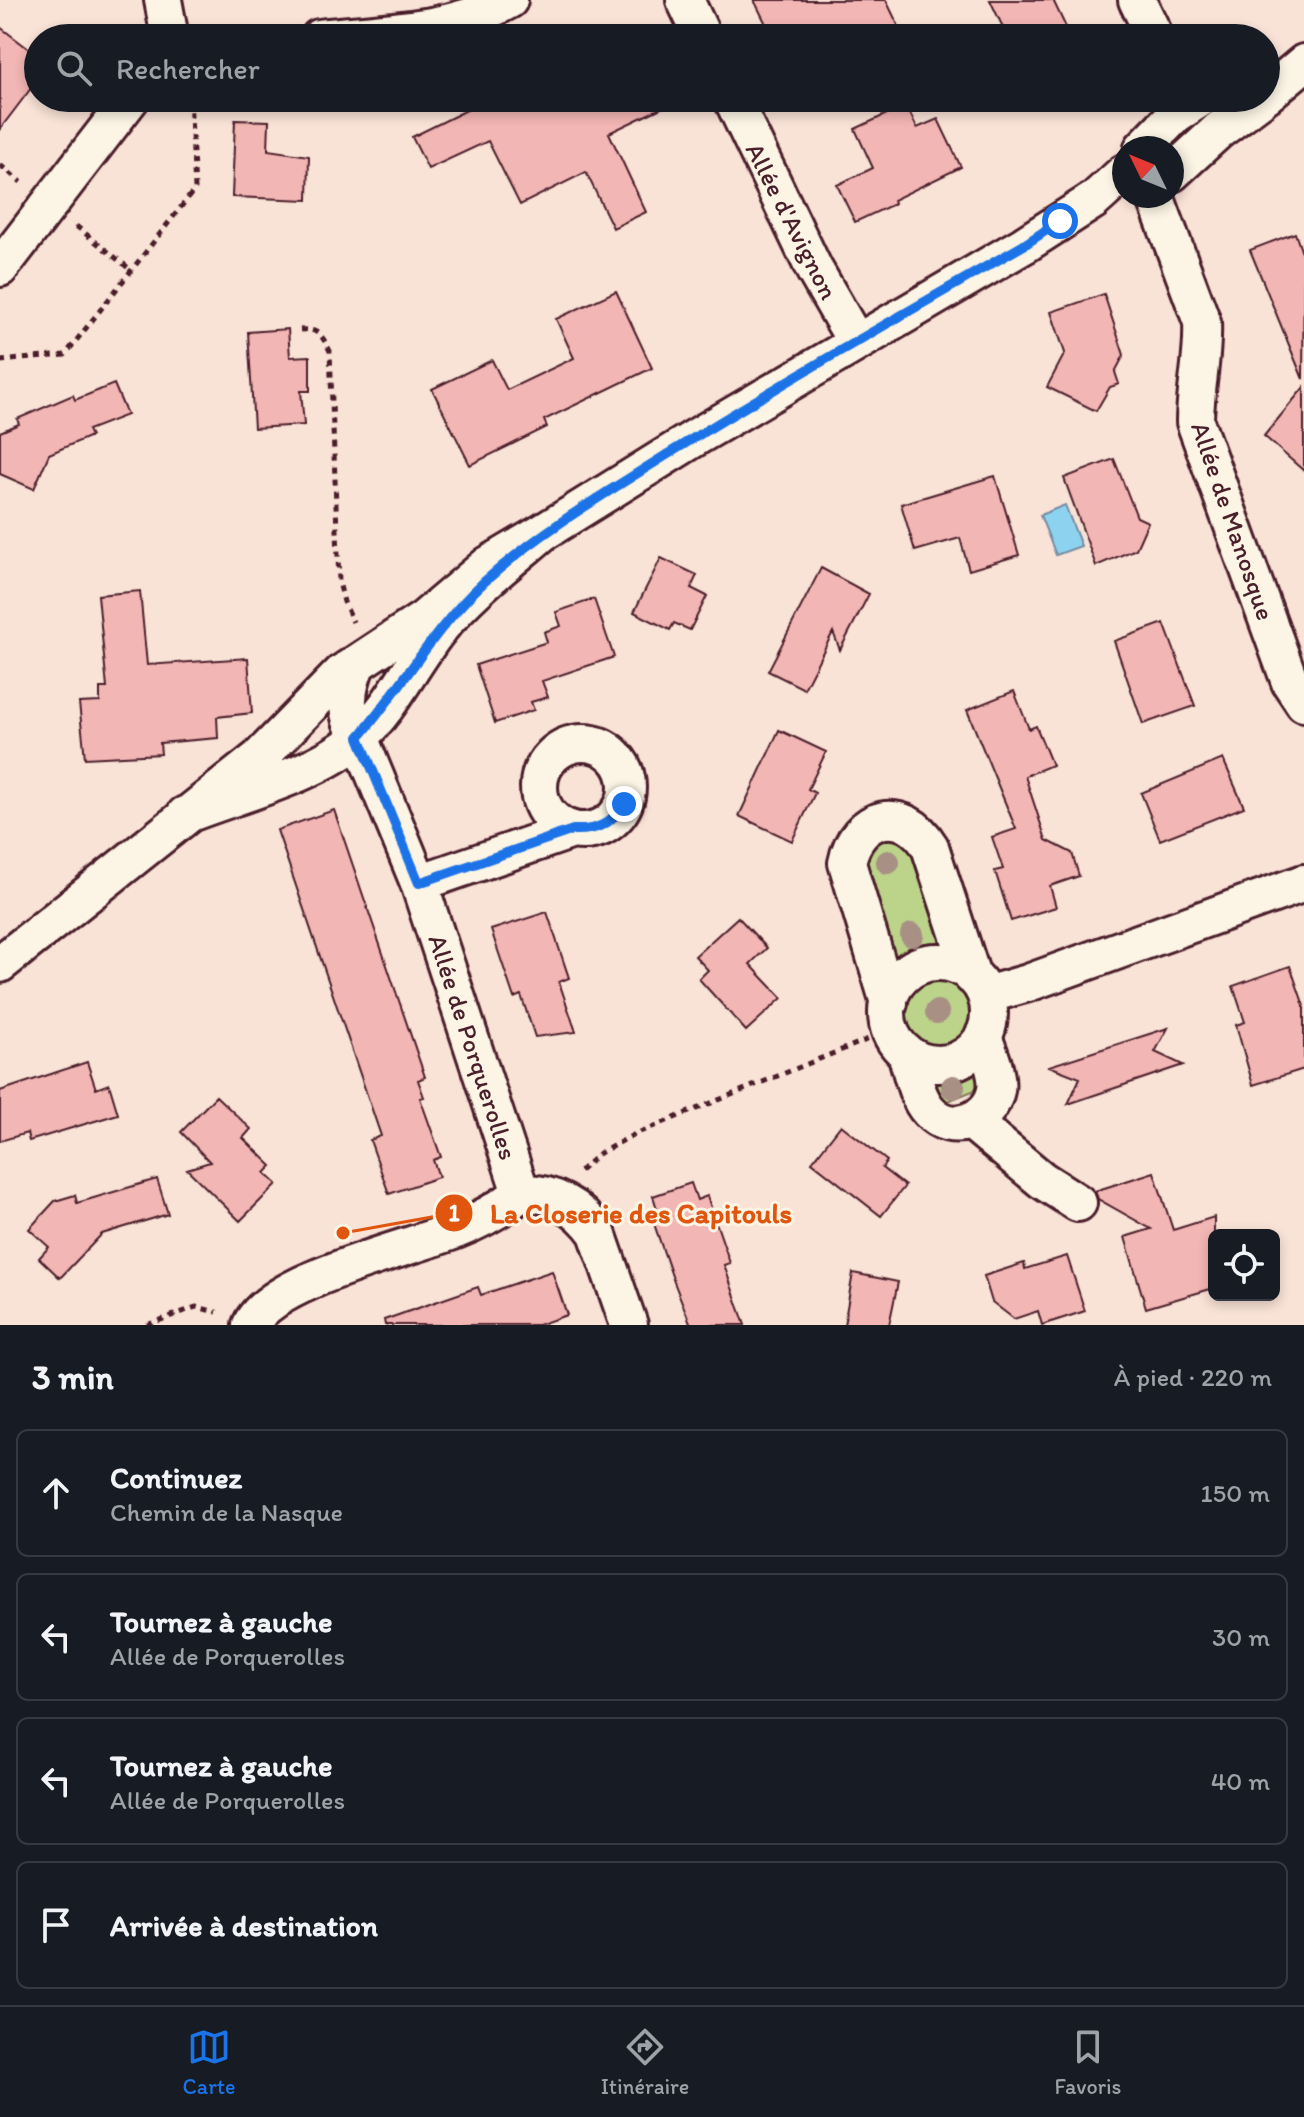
<!DOCTYPE html>
<html lang="fr">
<head>
<meta charset="utf-8">
<style>
	:root { --surface:#171b24; --page:#242831; --text:#f1f3f6; --muted:#9ea1a6; --line:#363941; --accent:#1a73e8 }
	body { margin:0; font-family:Itim,sans-serif; background:var(--page); color:var(--text) }
	.controls { position:absolute; right:24px; bottom:24px; display:grid; overflow:hidden; border-radius:12px; box-shadow:0 4px 12px #0003 }
	.controls button { width:72px; height:72px; display:grid; place-items:center; padding:0; border:0; border-bottom:2px solid var(--line); background:var(--surface); color:var(--text); font:40px sans-serif }
	.compass { position:absolute; left:1112px; top:136px; width:72px; height:72px; border-radius:50%; background:var(--surface); box-shadow:0 4px 12px #0003; rotate:313deg }
	.stop { position:absolute; width:24px; height:24px; margin:-18px; border:6px solid #1a73e8; border-radius:50%; background:#fff }
	.stop.end { background:#1a73e8; border-color:#fff; box-shadow:0 2px 8px #0008 }
	.list { margin:0; padding:0; list-style:none }
	h2 { display:flex; justify-content:space-between; align-items:center; height:104px; margin:0; padding:0 32px; font-size:34px }
	h2 small { font-size:26px; font-weight:400; color:var(--muted) }
	.list li { display:grid; grid-template-columns:52px 1fr auto; gap:24px; align-items:center; box-sizing:border-box; height:128px; margin:0 16px 16px; padding:0 16px; border:2px solid var(--line); border-radius:12px }
	.list b { display:block; font-size:30px; white-space:nowrap }
	.list p { margin:0; font-size:26px; white-space:nowrap; color:var(--muted) }
	.list em { font-size:26px; font-style:normal; color:var(--muted) }
	.icon { flex:none; width:44px; height:44px; fill:none; stroke:currentColor; stroke-width:2; stroke-linecap:round; stroke-linejoin:round }
	.map { position:relative; flex:none; width:1304px; height:1325px; overflow:hidden }
	.search { position:absolute; background:var(--surface); box-shadow:0 4px 12px #0003; left:24px; right:24px; top:24px; height:88px; display:flex; align-items:center; gap:20px; box-sizing:border-box; padding:0 28px; border-radius:44px; color:var(--muted); font-size:30px }
	.sheet { height:680px; background:var(--surface) }
	nav { display:flex; justify-content:space-around; align-items:center; box-sizing:border-box; height:112px; border-top:2px solid var(--line); background:var(--surface); font-size:22px; color:var(--muted) }
	nav a { display:grid; justify-items:center; gap:4px }
	nav .on { color:var(--accent) }
	.map>svg:first-child { display:block }
	.green { fill:#bcd38a; stroke:#83795a; stroke-width:2 }
	.water { fill:#8dd3ef; stroke:#728ba1; stroke-width:2 }
	.building { fill:#f2b6b4; stroke:#4a1f2b; stroke-width:2 }
	.lines { fill:none; stroke-linecap:round; stroke-linejoin:round }
	.minor-casing { stroke:#4a1f2b; stroke-width:42 }
	.path { stroke:#4a1f2b; stroke-width:5; stroke-dasharray:6 6; stroke-linecap:butt }
	.minor { stroke:#fcf5e5; stroke-width:36 }
	.tree { fill:#a89085 }
	.route { stroke:#1a73e8; stroke-width:10 }
	.labels { text-anchor:middle; dominant-baseline:central; stroke-width:6; stroke-linejoin:round; paint-order:stroke }
	.street-label { font-size:26px; fill:#4a1f2b; stroke:#fcf5e5 }
	.leader { fill:none; stroke:#e0560e; stroke-width:3 }
	.callout-dot { fill:#e0560e; stroke:#fcf5e5; stroke-width:3 }
	.mark-label { font-size:24px; text-anchor:middle; font-weight:bold; fill:#fff }
	.callout-label { font-size:28px; text-anchor:middle; font-weight:bold; fill:#e0560e; stroke:#fcf5e5; stroke-width:6; stroke-linejoin:round; paint-order:stroke }
</style>
</head>
<body>
<div class="map">
<svg width="1304" height="1325" viewBox="0 0 1304 1325">
	<rect width="100%" height="100%" fill="#f9e2d6"/>
	<filter id="ink" filterUnits="userSpaceOnUse"><feTurbulence type="fractalNoise" baseFrequency=".0125" numOctaves="2"/><feDisplacementMap in="SourceGraphic" scale="16" xChannelSelector="R" yChannelSelector="G"/><feConvolveMatrix kernelMatrix="1 2 1 2 8 2 1 2 1" color-interpolation-filters="sRGB"/></filter>
	<g filter="url(#ink)">
		<path class="green" d="M884 840H898L910 844 952 951C928 947 908 955 890 973L862 875 866 855 872 847Z
			M902 1013a37 37 0 1 1 74 0a37 37 0 1 1-74 0Z
			M971 1070 975 1071 980 1084 975 1090 946 1102 941 1101 931 1079 949 1078Z"/>
		<path class="water" d="M1065 505 1081 546 1056 555 1040 515Z"/>
		<path class="building" d="M754 0H886L899 27 877 38H773Z
			M990 0H1053L1071 38H1008Z
			M0 27 38 56V79L0 129Z
			M469 98H682L609 133 646 212 613 228 586 172 520 205 488 141 428 169 412 137 473 107Z
			M906 105 917 128 938 119 961 167 893 200 894 204 855 222 837 185 873 168 855 129Z
			M235 120 269 121 268 150 309 156 308 200 232 197Z
			M1295 233 1304 259 1303 379 1250 250Z
			M616 291 652 368 544 420 547 427 470 465 432 389 492 360 507 390 574 358 556 319Z
			M1104 294 1124 355 1115 372 1119 384 1110 387 1096 411 1047 387 1065 353 1051 312Z
			M288 329 290 357 310 356V391H301L304 425 254 428 248 332Z
			M114 384 127 415 88 430 91 436 49 454 34 489 0 474V432L19 424 17 419 73 395 75 400Z
			M1304 387V471L1264 436Z
			M1114 459 1137 517 1148 522 1136 549 1096 566 1064 478Z
			M995 476 1019 555 969 570 960 538 915 551 901 504Z
			M661 558 697 575 691 588 707 596 690 630 674 623 670 630 634 612Z
			M821 568 869 594 840 650 833 632 804 689 768 671Z
			M140 591 147 665 248 658 252 713 217 717 218 738 160 743 161 754 85 758 79 703 100 702V688H107L98 595Z
			M594 599 614 657 542 681 548 697 531 702 534 710 495 723 476 665 547 642 544 632 561 626 556 612Z
			M1164 623 1195 706 1143 724 1114 641Z
			M1014 691 1029 729 1036 726 1052 765 1025 776 1046 840 1072 853 1079 876 1050 886 1056 907 1011 921 995 871 1003 869 992 837 1016 829 967 710Z
			M779 730 826 752 808 789 815 793 792 841 739 816Z
			M1223 759 1244 807 1160 840 1141 793Z
			M334 810 425 1077 418 1080 424 1097 420 1098 441 1157 433 1160 439 1177 389 1194 370 1140 381 1136 277 830Z
			M547 912 569 978 559 982 576 1032 535 1037 521 995 514 998 491 930Z
			M738 917 767 948 750 964 782 998 746 1031 699 979 708 970 695 956Z
			M1290 966 1304 1006V1069L1253 1085 1236 1025 1245 1022 1233 986Z
			M1168 1028 1155 1052 1183 1065 1068 1104 1080 1078 1049 1066Z
			M87 1062 96 1089 109 1084 118 1114 29 1141 27 1133 0 1141V1091Z
			M216 1096 251 1129 243 1138 272 1166 265 1173 277 1184 240 1221 187 1169 210 1162 181 1132Z
			M841 1125 887 1161 882 1168 905 1186 881 1216 812 1162Z
			M1154 1172 1173 1230 1214 1217V1288L1146 1308 1125 1237 1151 1229 1098 1199 1095 1191Z
			M157 1179 168 1214 102 1234 60 1278 39 1258 49 1247 29 1229 55 1201 75 1195 77 1203Z
			M691 1183 697 1200 707 1196 730 1263 724 1265 745 1325H691L674 1282 651 1215 658 1212 653 1196Z
			M1067 1256 1085 1311 1042 1325 1038 1311 1014 1319 992 1302 984 1276 1024 1263 1025 1269Z
			M552 1271 567 1315 538 1325H385L384 1320 478 1287 481 1295Z
			M853 1273 898 1282 889 1325H844Z"/>
		<g class="lines">
			<g class="minor-casing">
				<path id="minor" d="M163 0 170 38
					M685 0 703 38
					M1137 0 1152 31
					M319 38C382 31 452 32 509 0
					M1266 95 1304 63
					M732 98 814 269 856 342
					M1143 148 1176 114 1201 98
					M1172 173 1218 131 1262 98
					M1155 196 1202 322C1204 355 1195 389 1195 422L1290 682 1304 703
					M0 268 131 98
					M542 533 698 436 1024 245 1094 200 1124 173
					M539 787a44 44 0 1 1 88 0a44 44 0 1 1-88 0Z
					M419 883 573 830
					M887 1013a51 51 0 1 1 102 0a51 51 0 1 1-102 0Z
					M0 964 259 758 342 673 424 619 488 565 542 533C507 563 468 593 439 629 411 664 392 708 358 738 316 775 238 794 185 815
					M986 995 1028 983 1304 883
					M889 1003 847 863C856 815 904 803 930 847L972 976
					M906 1053C912 1071 916 1097 929 1111 951 1136 990 1121 996 1090 999 1073 988 1052 983 1036
					M971 1121 1042 1180 1078 1203
					M521 1193C553 1192 579 1207 597 1233L629 1325
					M251 1325C270 1280 408 1249 456 1230 479 1221 501 1209 521 1193L419 883 359 737C343 712 346 690 357 663"/>
			</g>
			<path class="path" d="M0 165 21 182
				M76 226 131 270
				M300 330C319 328 322 336 330 351L339 582 344 602 353 622
				M0 361 65 355 195 189 190 98
				M580 1171 600 1153 635 1134 871 1038
				M147 1325 196 1307 217 1312"/>
			<use href="#minor" class="minor"/>
		</g>
		<g class="tree">
			<circle cx="888" cy="862" r="12"/>
			<circle cx="912" cy="935" r="12"/>
			<circle cx="937" cy="1012" r="12"/>
			<circle cx="953" cy="1087" r="12"/>
		</g>
	</g>
	<g class="lines" filter="url(#ink)">
		<path class="route" d="M624 804C611 824 597 831 573 830L419 883 359 737C402 687 434 628 484 582 542 530 603 495 668 454 785 381 904 314 1024 245L1060 221"/>
	</g>
	<g class="labels">
		<g class="street-label">
			<text transform="translate(792 221) rotate(63)">Allée d'Avignon</text>
			<text transform="translate(1233 521) rotate(71)">Allée de Manosque</text>
			<text transform="translate(473 1047) rotate(72)">Allée de Porquerolles</text>
		</g>
	</g>
	<path class="leader" d="M343 1233L454 1213"/>
	<g class="callout-dot">
		<circle cx="343" cy="1233" r="8"/>
		<circle cx="454" cy="1213" r="20"/>
	</g>
	<g class="mark-label">
		<text x="454" y="1221">1</text>
	</g>
	<g class="callout-label">
		<text x="641" y="1223">La Closerie des Capitouls</text>
	</g>
</svg>
<div class="controls">
<button><svg class="icon" aria-label="locate" viewBox="0 0 24 24"><circle cx="12" cy="12" r="6"/><path d="M12 2v4M12 18v4M2 12h4M18 12h4"/></svg></button>
</div>
<svg class="compass" viewBox="-18 -18 36 36"><path d="M0-13l5 13h-10z" fill="#e53935"/><path d="M0 13l5-13h-10z" fill="#9ea1a6"/></svg>
<div class="stop" style="left:1060px;top:221px"></div>
<div class="stop end" style="left:624px;top:804px"></div>
<div class="search"><svg class="icon" aria-label="search" viewBox="0 0 24 24"><circle cx="10" cy="10" r="6"/><path d="M15 15l6 6"/></svg>Rechercher</div>
</div>
<section class="sheet">
<h2>3 min<small>À pied · 220 m</small></h2>
<ul class="list">
<li><svg class="icon" aria-label="ahead" viewBox="0 0 24 24"><path d="M12 20V5M6 11l6-6 6 6"/></svg><div><b>Continuez</b><p>Chemin de la Nasque</p></div><em>150 m</em></li>
<li><svg class="icon" aria-label="left" viewBox="0 0 24 24"><path d="M17 20v-9H6M10 6l-5 5 5 5"/></svg><div><b>Tournez à gauche</b><p>Allée de Porquerolles</p></div><em>30 m</em></li>
<li><svg class="icon" aria-label="left" viewBox="0 0 24 24"><path d="M17 20v-9H6M10 6l-5 5 5 5"/></svg><div><b>Tournez à gauche</b><p>Allée de Porquerolles</p></div><em>40 m</em></li>
<li><svg class="icon" aria-label="arrive" viewBox="0 0 24 24"><path d="M6 21V4h12l-3 4 3 4H6"/></svg><div><b>Arrivée à destination</b></div></li>
</ul>
</section>
<nav>
<a class="on"><svg class="icon" aria-label="map" viewBox="0 0 24 24"><path d="M3 6l6-2 6 2 6-2v14l-6 2-6-2-6 2zM9 4v14M15 6v14"/></svg>Carte</a>
<a><svg class="icon" aria-label="directions" viewBox="0 0 24 24"><path d="M12 3l9 9-9 9-9-9zM9 14v-3h6M13 9l2 2-2 2"/></svg>Itinéraire</a>
<a><svg class="icon" aria-label="saved" viewBox="0 0 24 24"><path d="M7 4h10v16l-5-4-5 4z"/></svg>Favoris</a>
</nav>
</body>
</html>
